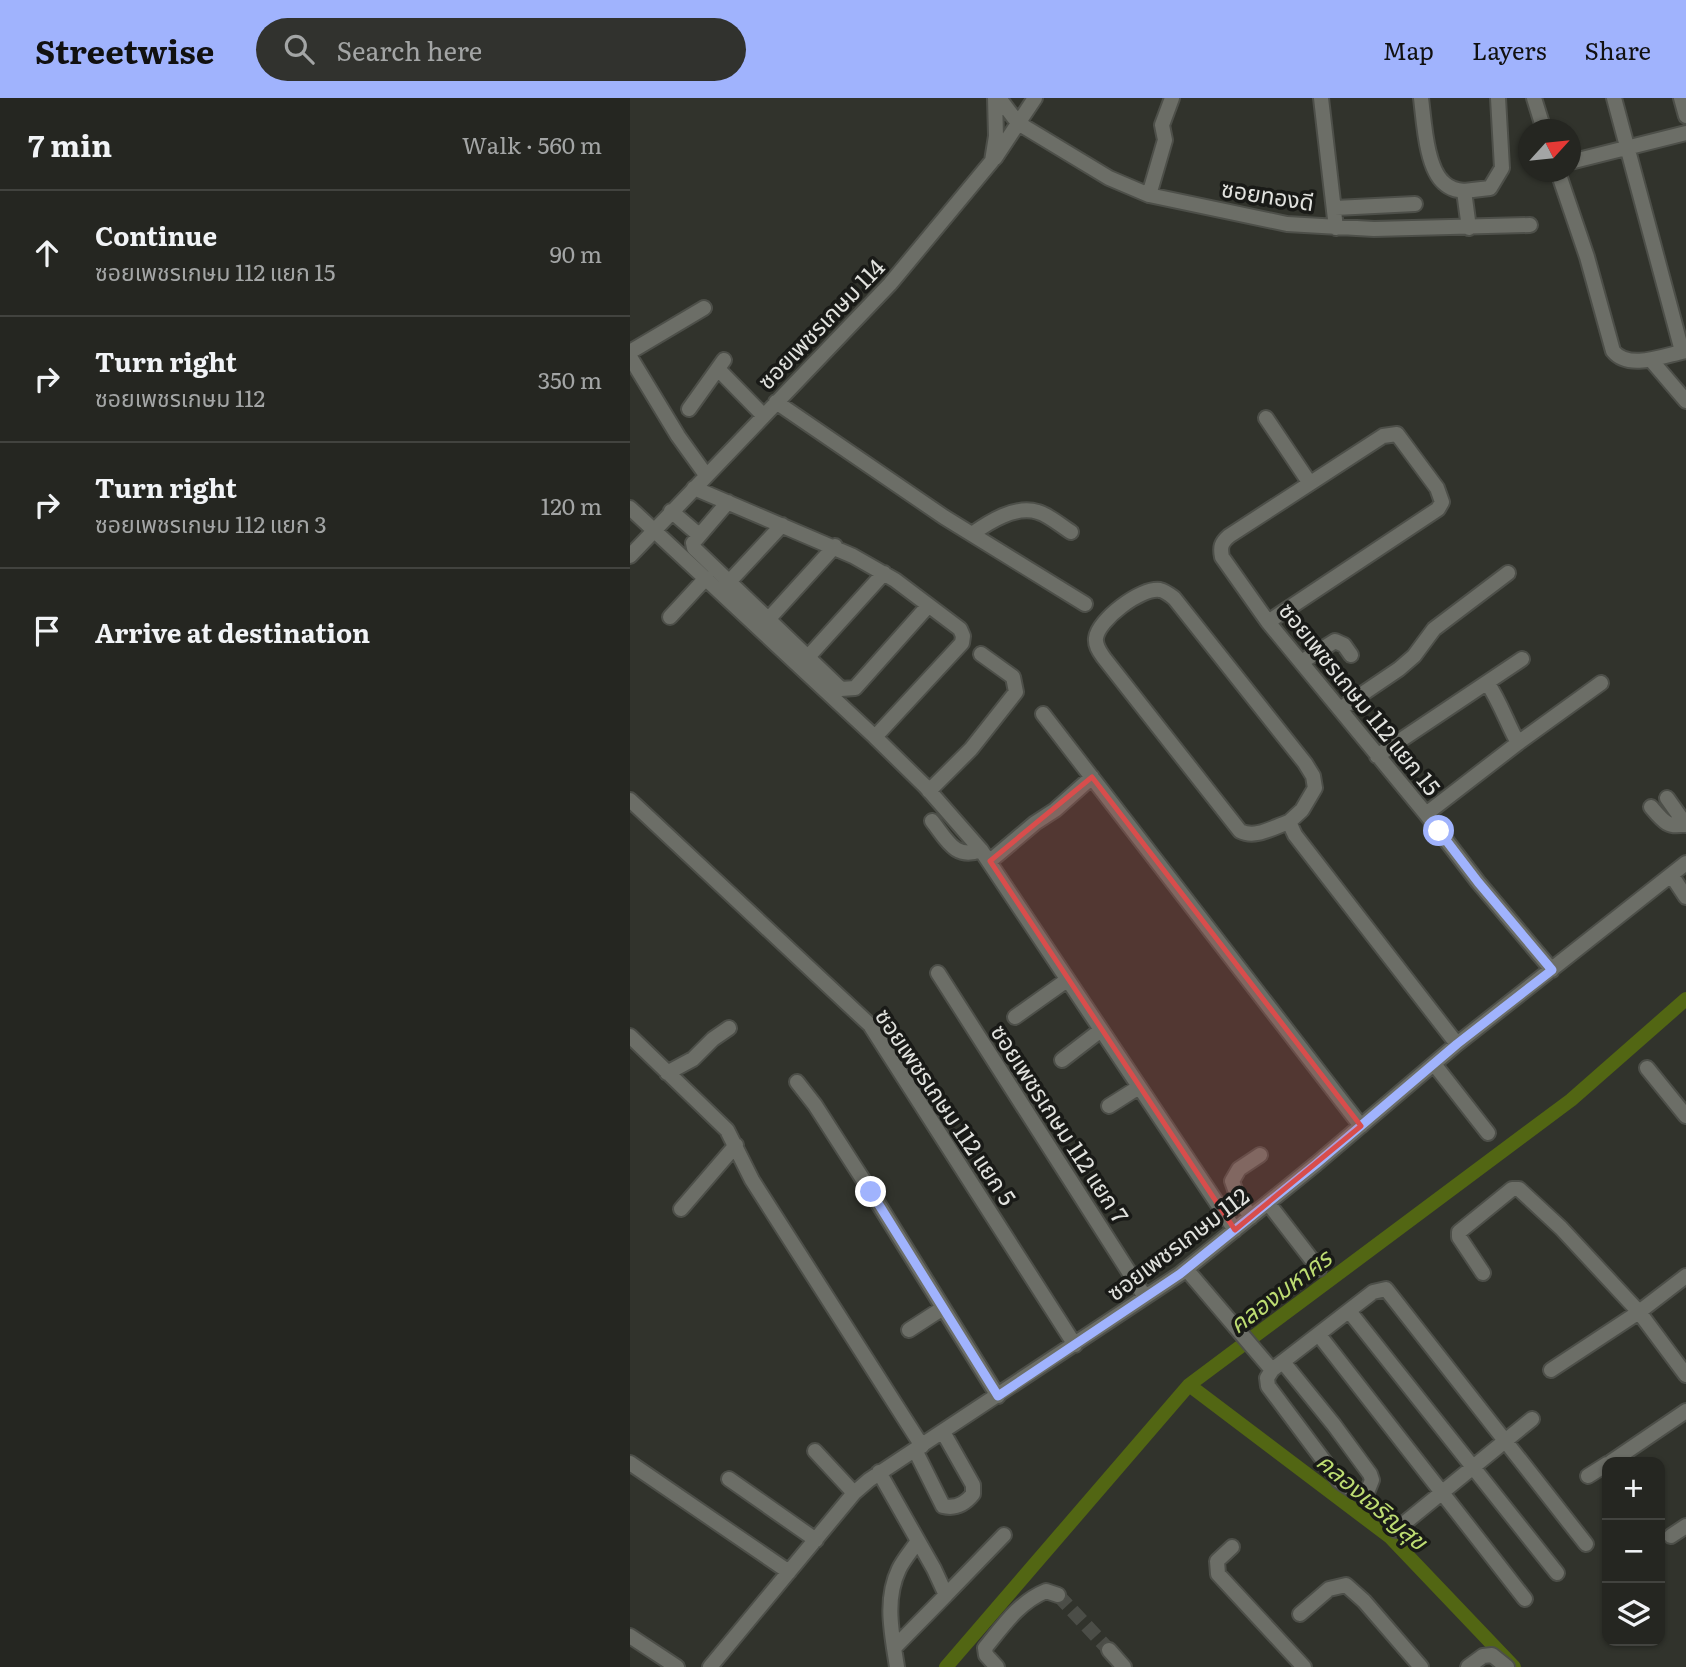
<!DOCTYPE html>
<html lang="en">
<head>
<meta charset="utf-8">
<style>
	:root { --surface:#252621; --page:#31322e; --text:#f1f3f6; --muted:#a3a5a5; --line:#42433f; --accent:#a0b3fd }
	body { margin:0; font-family:Literata,"Noto Sans Thai",serif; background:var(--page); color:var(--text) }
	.controls { position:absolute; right:21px; bottom:21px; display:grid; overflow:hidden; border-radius:14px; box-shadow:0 2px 5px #0004 }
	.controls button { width:63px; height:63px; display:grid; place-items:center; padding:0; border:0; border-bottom:2px solid var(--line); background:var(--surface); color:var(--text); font:35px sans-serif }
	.compass { position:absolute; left:888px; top:21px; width:63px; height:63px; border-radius:50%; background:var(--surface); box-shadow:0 2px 5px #0004; rotate:63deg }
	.stop { position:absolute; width:21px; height:21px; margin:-16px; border:5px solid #a0b3fd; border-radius:50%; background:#fff }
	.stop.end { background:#a0b3fd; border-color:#fff; box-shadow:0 2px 7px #0008 }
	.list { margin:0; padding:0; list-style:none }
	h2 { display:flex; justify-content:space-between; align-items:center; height:91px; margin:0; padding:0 28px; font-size:30px }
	h2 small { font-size:23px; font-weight:400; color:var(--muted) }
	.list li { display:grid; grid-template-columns:46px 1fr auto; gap:21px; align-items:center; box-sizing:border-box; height:126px; padding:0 28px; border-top:2px solid var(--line) }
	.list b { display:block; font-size:26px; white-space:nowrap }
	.list p { margin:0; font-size:23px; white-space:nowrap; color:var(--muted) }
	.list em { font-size:23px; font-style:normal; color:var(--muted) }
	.icon { flex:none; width:38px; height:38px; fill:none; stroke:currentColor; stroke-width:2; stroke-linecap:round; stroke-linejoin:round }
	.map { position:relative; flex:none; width:1056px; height:1569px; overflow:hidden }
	header { display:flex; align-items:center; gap:42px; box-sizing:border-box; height:98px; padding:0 35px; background:var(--accent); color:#111 }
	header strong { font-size:33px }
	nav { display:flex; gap:38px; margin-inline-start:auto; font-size:24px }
	.search { width:490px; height:63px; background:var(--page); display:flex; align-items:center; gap:18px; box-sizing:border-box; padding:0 24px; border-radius:38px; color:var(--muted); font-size:26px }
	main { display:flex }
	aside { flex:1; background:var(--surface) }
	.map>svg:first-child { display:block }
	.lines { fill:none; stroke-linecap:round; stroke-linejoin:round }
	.canal { stroke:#526613; stroke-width:14 }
	.minor-tunnel { stroke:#4b4d47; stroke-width:14; stroke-dasharray:14 7; stroke-linecap:butt }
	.minor-casing { stroke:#4d4f49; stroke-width:18 }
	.minor { stroke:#6c6e67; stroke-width:14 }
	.route { stroke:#a0b3fd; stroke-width:9 }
	.marked { fill:#d84d4c; fill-opacity:0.2; stroke:#d84d4c; stroke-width:5; stroke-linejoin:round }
	.labels { text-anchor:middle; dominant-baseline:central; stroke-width:7; stroke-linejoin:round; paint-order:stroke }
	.street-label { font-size:23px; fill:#e1e2de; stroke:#191a17 }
	.water-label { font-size:24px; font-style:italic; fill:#bddc72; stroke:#191a17 }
</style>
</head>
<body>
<header>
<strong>Streetwise</strong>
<div class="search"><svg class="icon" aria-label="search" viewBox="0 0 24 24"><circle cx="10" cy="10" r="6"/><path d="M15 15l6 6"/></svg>Search here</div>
<nav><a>Map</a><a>Layers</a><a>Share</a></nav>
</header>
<main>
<aside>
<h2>7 min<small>Walk · 560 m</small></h2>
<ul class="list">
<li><svg class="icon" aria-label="ahead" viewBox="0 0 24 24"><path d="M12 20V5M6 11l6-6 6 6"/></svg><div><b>Continue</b><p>ซอยเพชรเกษม 112 แยก 15</p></div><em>90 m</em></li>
<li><svg class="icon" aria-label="right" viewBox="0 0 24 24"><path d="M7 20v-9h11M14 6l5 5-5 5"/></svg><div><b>Turn right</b><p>ซอยเพชรเกษม 112</p></div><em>350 m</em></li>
<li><svg class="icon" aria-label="right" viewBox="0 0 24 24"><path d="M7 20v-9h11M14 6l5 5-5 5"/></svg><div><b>Turn right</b><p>ซอยเพชรเกษม 112 แยก 3</p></div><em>120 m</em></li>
<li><svg class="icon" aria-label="arrive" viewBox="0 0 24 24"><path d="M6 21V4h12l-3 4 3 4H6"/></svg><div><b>Arrive at destination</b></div></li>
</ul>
</aside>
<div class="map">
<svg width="1056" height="1569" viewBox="0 0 1056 1569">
	<rect width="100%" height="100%" fill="#31332c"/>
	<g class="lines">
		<path class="canal" d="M559 1287 760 1439 884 1569
			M316 1569 559 1287 941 1002 1056 901"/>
		<path class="minor-tunnel" d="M428 1497 479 1552"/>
		<g class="minor-casing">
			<path id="minor" d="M369 0 388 25 479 80 519 97 657 126 744 131 900 127
				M691 0 706 130
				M791 0C794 23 796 70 814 85 820 91 827 92 834 93
				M904 0 914 32
				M984 0 1052 253
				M1051 0 1056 18
				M365 60 405 0
				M940 64 1056 35
				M928 74 957 159 983 253C999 273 1035 257 1056 253
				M519 97 535 42 532 27 542 0
				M705 110 785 106
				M839 130 834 93 860 90 872 70 868 0
				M0 254 74 210
				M0 259 48 338 76 377
				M1021 262 1056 303
				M88 271 133 317
				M146 304 314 419 455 506
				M59 311 94 262
				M636 320 679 384
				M64 390 223 458 265 482 330 531 333 538 332 545 245 639
				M98 404 63 445 64 450 211 591 225 590 298 508
				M0 410 245 639 295 688 351 752 605 1132
				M41 413 69 437
				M342 436C359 424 385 407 408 414 419 417 431 428 441 434
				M0 458 260 186 362 63 366 38 365 0
				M99 484 152 427
				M40 519 76 480
				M638 524 808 411 812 404 807 390 767 336 753 338 599 438C591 445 590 449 592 459L638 524 796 716 848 784 922 872
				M134 526 205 448
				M178 559 254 475
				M673 563 705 543 714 547 721 557
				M858 586C870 604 877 625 888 645
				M710 611 769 571 784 558 804 531 878 475
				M413 616 731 1028
				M747 658 892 561
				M299 693 341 651 386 594 383 579 351 556
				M1037 700 1056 727
				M0 702 240 927 445 1247
				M1021 709C1032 722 1038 731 1055 726
				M796 716 888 645 971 585
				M302 723C317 742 325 762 351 752
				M659 724C643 729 626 741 610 733L474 560C470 554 465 548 466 540 468 522 511 489 530 492 535 493 540 497 544 500L675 665 683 678 685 690 672 712 659 724 665 737 827 946
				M360 763 405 725 425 712 462 679
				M1042 778 1056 799
				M308 875 515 1199
				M385 919 437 882
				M0 938 97 1032 122 1082 292 1348
				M432 962 471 932
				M804 966 858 1035
				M1017 970 1056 1018
				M37 975 63 961 83 941 99 930
				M167 984 185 1007 241 1094 368 1298
				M479 1008 509 989
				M638 1105 689 1171
				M51 1111 106 1047
				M621 1119 608 1100 602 1083 609 1071 630 1057
				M556 1171 642 1272 637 1280 638 1288 709 1383 724 1393 738 1392 742 1382 740 1376 704 1327 653 1264
				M853 1175 829 1139V1134L882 1091H889L931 1130 1009 1214 1056 1277
				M719 1213 927 1475
				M279 1232 313 1210
				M689 1237 895 1501
				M642 1272 743 1194 756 1191 956 1446
				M921 1272 1009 1214 1056 1178
				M285 1352 313 1408C325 1411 335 1406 343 1396V1387L313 1334
				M185 1353 224 1395
				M981 1364 1056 1313
				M0 1365 159 1474
				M249 1374 304 1471 316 1497 264 1550
				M958 1378 977 1366
				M99 1381 186 1442
				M766 1432 902 1321
				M1041 1438 1056 1428
				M602 1449 587 1463 588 1476 674 1569
				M316 1497 374 1437
				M670 1516 699 1491 716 1487 734 1503 791 1569
				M0 1538 47 1569
				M479 1552 494 1569
				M80 1569 224 1395 239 1382 550 1176 686 1066 827 946 1056 765
				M267 1569C262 1536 254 1502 269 1471 274 1461 282 1452 288 1443
				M367 1569 356 1557 355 1550C373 1528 389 1504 416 1493L428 1497
				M838 1569 853 1558 862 1557 877 1569"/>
		</g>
		<use href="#minor" class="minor"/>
	</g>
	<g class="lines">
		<path class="route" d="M241 1094 368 1298 550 1176 686 1066 827 946 922 872 848 784 809 733"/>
	</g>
	<path class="marked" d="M462 679 731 1028 605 1132 360 763Z"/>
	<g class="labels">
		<g class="street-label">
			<text transform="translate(638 96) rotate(9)">ซอยทองดี</text>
			<text transform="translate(190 225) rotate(-46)">ซอยเพชรเกษม 114</text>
			<text transform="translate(731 600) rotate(51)">ซอยเพชรเกษม 112 แยก 15</text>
			<text transform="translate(317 1008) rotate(56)">ซอยเพชรเกษม 112 แยก 5</text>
			<text transform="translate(431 1025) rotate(57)">ซอยเพชรเกษม 112 แยก 7</text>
			<text transform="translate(547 1145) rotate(-37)">ซอยเพชรเกษม 112</text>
		</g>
		<g class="water-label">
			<text transform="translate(649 1192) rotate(-37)">คลองมหาศร</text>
			<text transform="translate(743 1402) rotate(40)">คลองเจริญสุข</text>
		</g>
	</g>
</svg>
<div class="controls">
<button>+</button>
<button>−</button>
<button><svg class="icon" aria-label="layers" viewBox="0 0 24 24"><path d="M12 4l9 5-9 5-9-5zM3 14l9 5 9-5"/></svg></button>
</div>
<svg class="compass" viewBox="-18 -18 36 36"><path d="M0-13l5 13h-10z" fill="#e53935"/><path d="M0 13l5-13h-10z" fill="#a3a5a5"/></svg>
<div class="stop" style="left:809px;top:733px"></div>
<div class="stop end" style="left:241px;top:1094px"></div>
</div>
</main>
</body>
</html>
